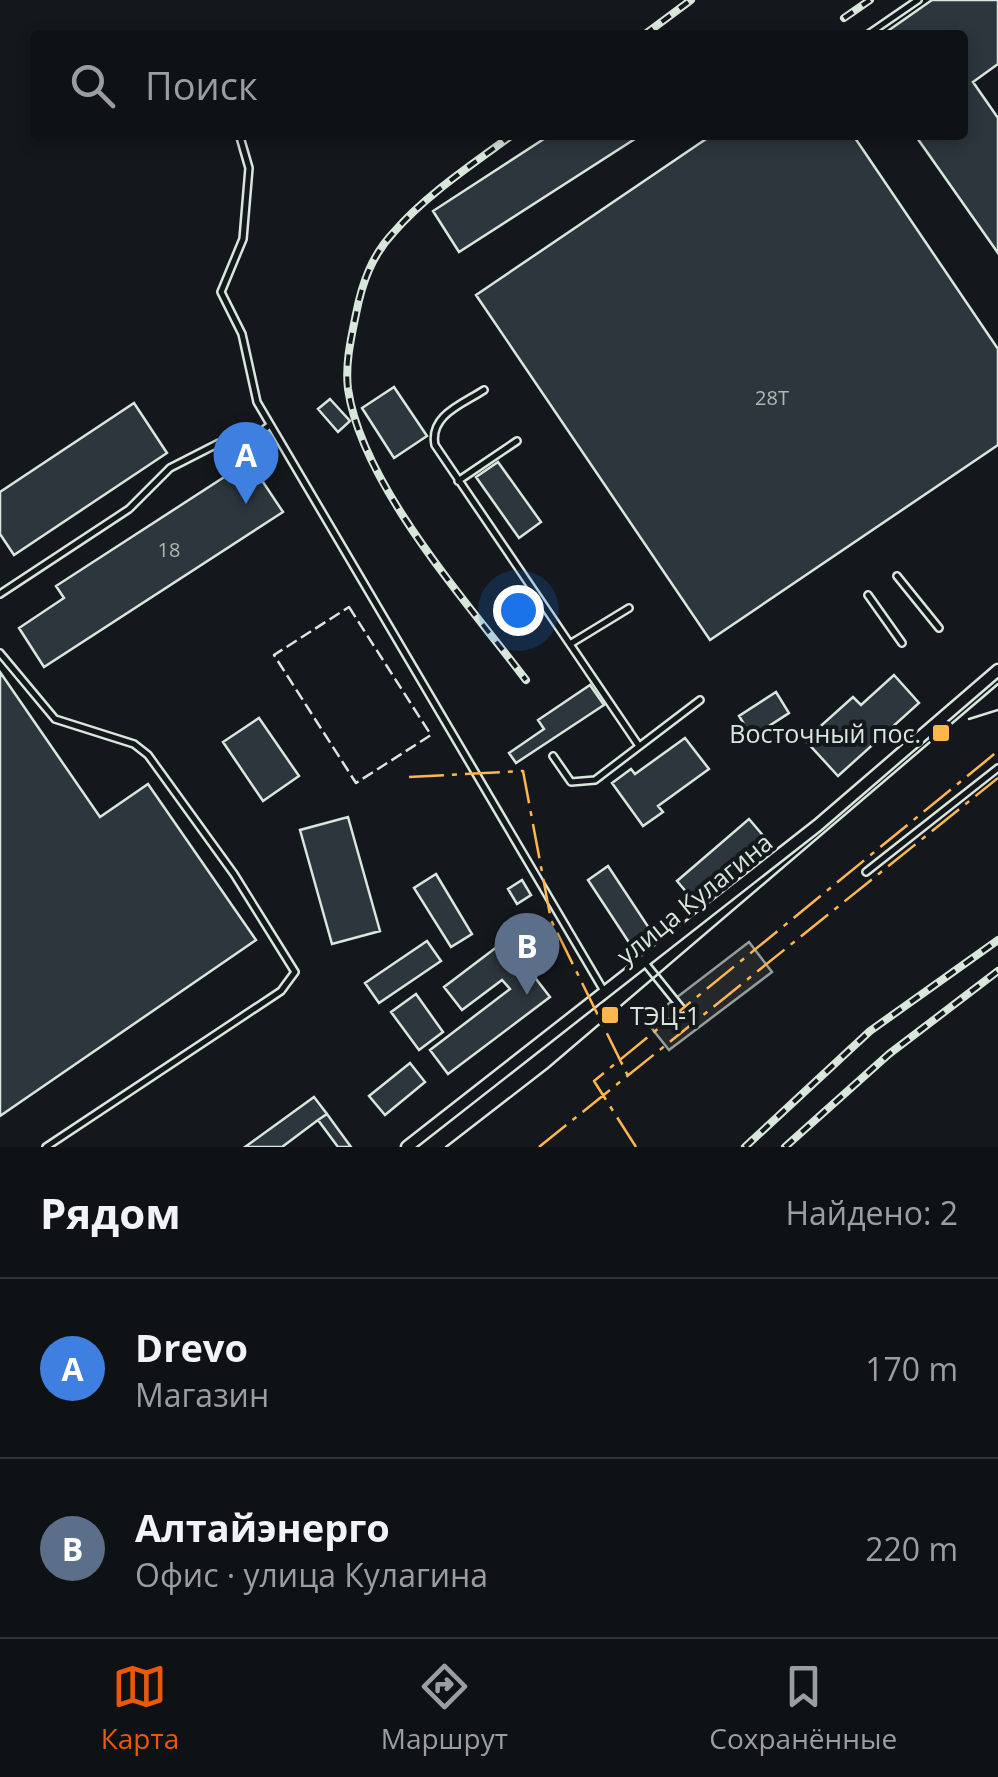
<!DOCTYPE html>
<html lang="ru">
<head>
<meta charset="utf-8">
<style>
	:root { --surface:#0f1215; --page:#1d2022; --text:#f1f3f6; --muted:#9b9ea0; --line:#2f3234; --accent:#ea580c }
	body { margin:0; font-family:"Open Sans",sans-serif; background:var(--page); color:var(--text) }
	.you { position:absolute; left:518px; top:610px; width:35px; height:35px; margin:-25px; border:8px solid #fff; border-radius:50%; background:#1a73e8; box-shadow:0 0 0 15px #1a73e833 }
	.badge { display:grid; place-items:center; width:65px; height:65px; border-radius:50%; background:var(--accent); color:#fff; font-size:32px; font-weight:700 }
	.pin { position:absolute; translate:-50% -82px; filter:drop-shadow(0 2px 5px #0008) }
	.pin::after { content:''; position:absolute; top:52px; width:35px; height:30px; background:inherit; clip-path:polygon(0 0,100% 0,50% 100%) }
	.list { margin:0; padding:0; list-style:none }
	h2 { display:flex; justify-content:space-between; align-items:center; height:130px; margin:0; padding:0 40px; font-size:42px }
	h2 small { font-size:32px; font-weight:400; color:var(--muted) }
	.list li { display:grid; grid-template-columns:65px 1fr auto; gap:30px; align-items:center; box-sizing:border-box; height:180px; padding:0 40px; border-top:2px solid var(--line) }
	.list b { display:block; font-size:38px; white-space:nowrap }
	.list p { margin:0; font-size:32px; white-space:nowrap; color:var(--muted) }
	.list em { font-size:32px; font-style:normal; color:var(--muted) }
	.icon { flex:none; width:55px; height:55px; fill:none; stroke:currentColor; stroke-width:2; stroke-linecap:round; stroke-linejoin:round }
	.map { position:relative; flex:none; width:998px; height:1147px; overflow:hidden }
	.search { position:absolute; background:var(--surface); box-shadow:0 5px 15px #0003; left:30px; right:30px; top:30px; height:110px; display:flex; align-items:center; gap:25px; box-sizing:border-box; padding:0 35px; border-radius:10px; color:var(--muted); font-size:38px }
	.sheet { height:490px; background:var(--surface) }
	nav { display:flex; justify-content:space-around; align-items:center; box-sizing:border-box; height:140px; border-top:2px solid var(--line); background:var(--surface); font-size:28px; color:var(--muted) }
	nav a { display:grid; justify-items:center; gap:5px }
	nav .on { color:var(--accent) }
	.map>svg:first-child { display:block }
	.parking { fill:#24282b; stroke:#939e99; stroke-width:2.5 }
	.building { fill:#2c363c; stroke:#d8e6dc; stroke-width:2.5 }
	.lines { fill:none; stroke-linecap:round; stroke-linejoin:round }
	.lane-casing { stroke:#d8e6dc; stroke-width:10 }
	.street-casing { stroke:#d8e6dc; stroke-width:15 }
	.lane { stroke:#14181c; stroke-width:5 }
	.street { stroke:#14181c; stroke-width:10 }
	.tram { stroke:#d8e6dc; stroke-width:2.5 }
	.rail-casing { stroke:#d8e6dc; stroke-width:8 }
	.rail { stroke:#14181c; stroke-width:4; stroke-dasharray:11; stroke-linecap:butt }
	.fence { stroke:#d8e6dc; stroke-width:2.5; stroke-dasharray:12 5; stroke-linecap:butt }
	.power { stroke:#ffb74d; stroke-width:2.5; stroke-dasharray:35 8 5 8; stroke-linecap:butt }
	.poi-dot { fill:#ffb74d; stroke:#14181c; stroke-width:4 }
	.labels { text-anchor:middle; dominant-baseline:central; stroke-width:8; stroke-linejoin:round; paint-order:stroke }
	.number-label { font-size:20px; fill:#adbab4 }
	.poi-label { font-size:25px; fill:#d8e6dc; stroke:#14181c; text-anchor:end }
	.street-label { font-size:25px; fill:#d8e6dc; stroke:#14181c }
</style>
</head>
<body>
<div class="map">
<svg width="998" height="1147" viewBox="0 0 998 1147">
	<rect width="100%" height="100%" fill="#14181c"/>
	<path class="parking" d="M749 942 772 972 669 1050 646 1021Z"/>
	<path class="building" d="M932 0H998V64L973 82 998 118V253L915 135H963V35H882Z
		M550 135H641L459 252 433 211Z
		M712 135H853L998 349V445L710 640 476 295Z
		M394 387 427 436 394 458 362 408Z
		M330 399 350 421 338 432 318 409Z
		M134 403 167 453 14 555 0 534V492Z
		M249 461 283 512 44 667 19 628 64 598 56 586Z
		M498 462 541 522 519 538 476 477Z
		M0 672 100 817 148 784 256 940 0 1116Z
		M894 675 919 703 838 776 805 740 853 697 861 705Z
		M590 685 604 705 516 763 509 753 544 729 538 720Z
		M776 692 789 713 752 737 739 716Z
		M259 718 299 776 263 801 223 742Z
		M685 738 709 769 658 806 663 812 643 826 612 783 631 769 635 774Z
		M348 817 380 931 332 944 300 830Z
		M749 819 766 839 694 901 677 881Z
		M608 866 653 934 632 947 588 880Z
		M436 874 472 934 451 947 414 888Z
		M522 880 531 895 517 904 508 889Z
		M506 940 550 997 448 1074 430 1050 510 989 502 980 462 1010 444 987Z
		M427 941 441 961 379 1003 365 983Z
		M416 994 443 1032 419 1050 391 1012Z
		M410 1063 425 1082 385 1115 369 1096Z
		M314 1097 327 1114 318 1120 282 1147H245Z
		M327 1114 351 1147H338L318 1120Z"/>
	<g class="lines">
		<g class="lane-casing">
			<path id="lane" d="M867 35 918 0
				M240 137 249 168 243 239 221 292 242 334 257 402 604 991
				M484 390C463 404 429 415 435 445L639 746
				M458 481 517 441
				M897 576 939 628
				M0 594 129 509 170 468 219 443 252 439 270 425
				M868 595 902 643
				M570 644 629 608
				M0 653 55 719 134 744 148 755 234 874 295 972 281 991 46 1147
				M553 756 571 782 595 780 700 700
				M866 872 998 768
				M645 963 682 1009"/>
		</g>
		<g class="street-casing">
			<path id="street" d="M407 1147 818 825 998 670"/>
		</g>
		<use href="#lane" class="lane"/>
		<use href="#street" class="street"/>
		<path class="tram" d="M969 719 998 710
			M446 1147 548 1068 998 684"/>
		<g class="rail-casing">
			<path id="rail" d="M844 18 870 0
				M644 35 691 0
				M512 135C472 165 427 194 394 232 372 255 362 283 356 314 351 338 345 364 348 389 362 486 468 603 526 680
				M745 1147 870 1031 998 940
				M785 1147 889 1054 998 971"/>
		</g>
		<use href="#rail" class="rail"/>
		<path class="fence" d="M349 607 431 735 356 783 274 655Z"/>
		<path class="power" d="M409 777 523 771 551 920 628 1076
			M539 1147 998 778
			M636 1147 594 1081 998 751"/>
	</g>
	<g class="poi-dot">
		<rect x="931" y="723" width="20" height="20" rx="5"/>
		<rect x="600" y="1005" width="20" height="20" rx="5"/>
	</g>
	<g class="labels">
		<g class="number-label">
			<text x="772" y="397">28Т</text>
			<text x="169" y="549">18</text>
		</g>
		<g class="poi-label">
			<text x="921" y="733">Восточный пос.</text>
			<text x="630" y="1015" text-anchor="start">ТЭЦ-1</text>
		</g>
		<g class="street-label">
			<text transform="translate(694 898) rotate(-39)">улица Кулагина</text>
		</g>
	</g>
</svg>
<div class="you"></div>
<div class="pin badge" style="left:246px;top:504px;background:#3f7fe0">A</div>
<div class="pin badge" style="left:527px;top:995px;background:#5c6f8a">B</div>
<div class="search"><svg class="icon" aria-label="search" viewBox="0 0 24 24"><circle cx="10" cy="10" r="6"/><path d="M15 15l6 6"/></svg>Поиск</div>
</div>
<section class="sheet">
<h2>Рядом<small>Найдено: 2</small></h2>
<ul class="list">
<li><span class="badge" style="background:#3f7fe0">A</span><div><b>Drevo</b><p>Магазин</p></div><em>170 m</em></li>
<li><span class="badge" style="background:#5c6f8a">B</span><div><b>Алтайэнерго</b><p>Офис · улица Кулагина</p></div><em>220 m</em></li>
</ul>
</section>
<nav>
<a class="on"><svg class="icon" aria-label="map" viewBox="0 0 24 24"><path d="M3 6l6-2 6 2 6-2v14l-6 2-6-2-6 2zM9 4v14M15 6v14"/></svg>Карта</a>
<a><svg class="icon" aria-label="directions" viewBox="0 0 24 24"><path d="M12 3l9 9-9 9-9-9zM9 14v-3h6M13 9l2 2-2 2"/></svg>Маршрут</a>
<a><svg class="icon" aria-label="saved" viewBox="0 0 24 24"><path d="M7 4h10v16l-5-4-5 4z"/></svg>Сохранённые</a>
</nav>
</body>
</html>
